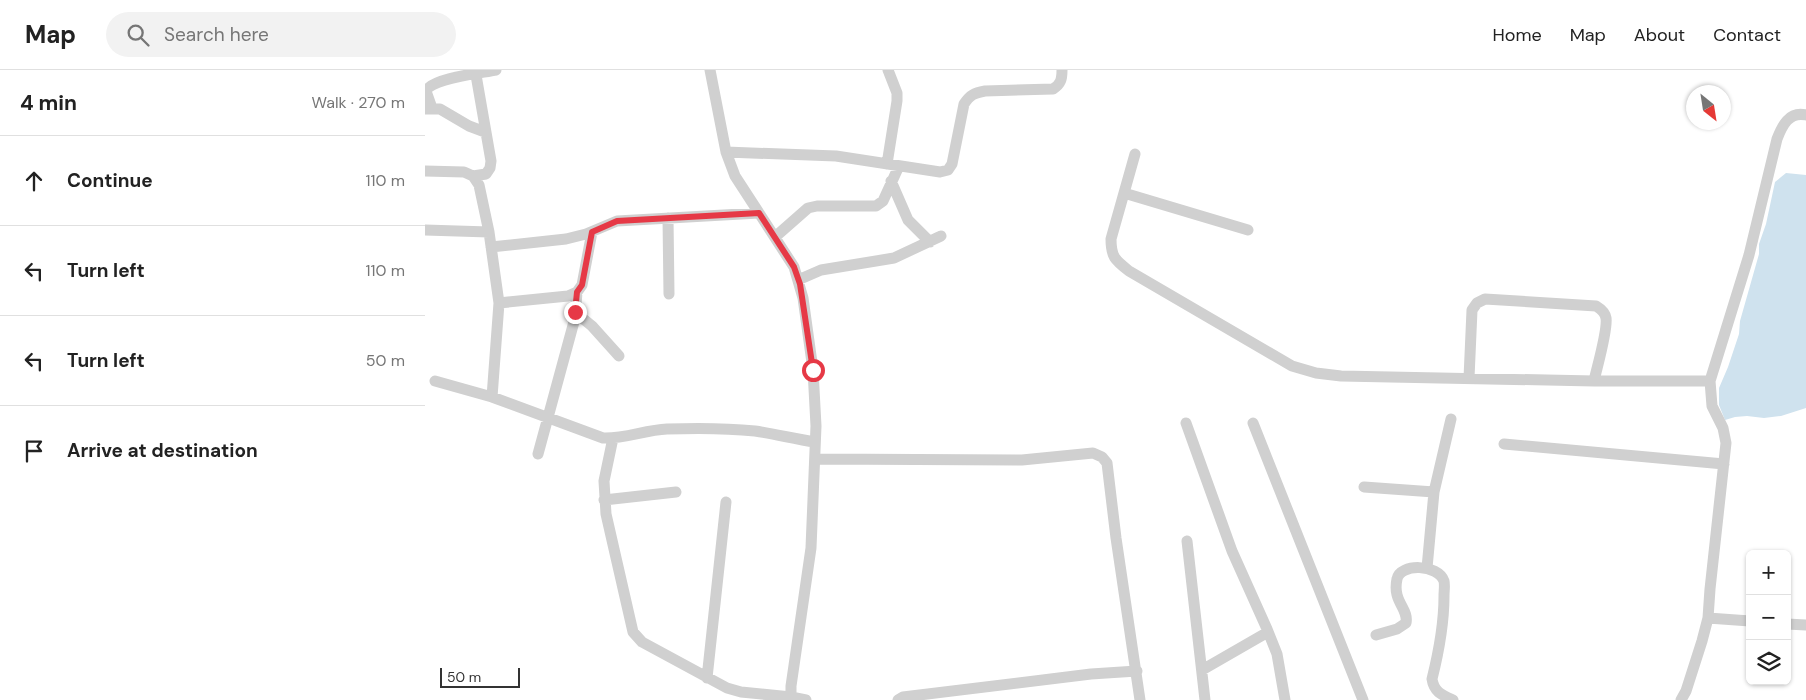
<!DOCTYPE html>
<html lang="en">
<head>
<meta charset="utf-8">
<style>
	:root { --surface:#fff; --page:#f2f2f2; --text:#222; --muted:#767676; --line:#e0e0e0 }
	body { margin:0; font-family:"DM Sans",sans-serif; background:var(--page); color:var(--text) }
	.controls { position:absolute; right:15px; bottom:15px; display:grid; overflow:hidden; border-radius:8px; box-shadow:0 1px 4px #0004 }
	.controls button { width:45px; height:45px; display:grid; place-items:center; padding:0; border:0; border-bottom:1px solid var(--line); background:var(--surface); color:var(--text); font:25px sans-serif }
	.compass { position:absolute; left:1261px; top:15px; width:45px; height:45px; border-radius:50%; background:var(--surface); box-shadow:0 1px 4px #0004; rotate:150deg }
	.scale { position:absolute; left:15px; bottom:12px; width:80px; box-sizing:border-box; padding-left:5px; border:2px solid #333; border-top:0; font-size:14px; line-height:18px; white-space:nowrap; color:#333; -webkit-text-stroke:4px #fff; paint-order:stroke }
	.stop { position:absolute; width:15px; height:15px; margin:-11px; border:4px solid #e63946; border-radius:50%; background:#fff }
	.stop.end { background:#e63946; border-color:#fff; box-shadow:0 1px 5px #0008 }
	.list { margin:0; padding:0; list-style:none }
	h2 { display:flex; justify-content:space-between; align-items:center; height:65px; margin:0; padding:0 20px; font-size:21px }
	h2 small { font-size:16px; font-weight:400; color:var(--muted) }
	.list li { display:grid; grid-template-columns:32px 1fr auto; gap:15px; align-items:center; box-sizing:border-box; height:90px; padding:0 20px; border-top:1px solid var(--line) }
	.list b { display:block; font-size:19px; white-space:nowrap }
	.list em { font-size:16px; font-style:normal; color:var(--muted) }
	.icon { flex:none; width:28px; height:28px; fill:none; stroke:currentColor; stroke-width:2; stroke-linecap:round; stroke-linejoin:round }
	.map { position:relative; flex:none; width:1381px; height:630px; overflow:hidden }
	header { display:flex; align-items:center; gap:30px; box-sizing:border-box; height:70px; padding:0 25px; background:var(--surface); border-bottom:1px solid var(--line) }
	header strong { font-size:24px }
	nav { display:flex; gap:28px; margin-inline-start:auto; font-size:18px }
	.search { width:350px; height:45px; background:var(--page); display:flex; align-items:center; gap:12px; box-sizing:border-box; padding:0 18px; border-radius:28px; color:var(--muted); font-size:19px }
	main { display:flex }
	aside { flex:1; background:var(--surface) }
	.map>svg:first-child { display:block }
	.water { fill:#cfe2ee }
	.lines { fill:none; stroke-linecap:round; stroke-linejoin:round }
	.minor { stroke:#d0d0d0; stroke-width:11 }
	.route { stroke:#e63946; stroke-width:6 }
</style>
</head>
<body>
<header>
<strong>Map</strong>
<div class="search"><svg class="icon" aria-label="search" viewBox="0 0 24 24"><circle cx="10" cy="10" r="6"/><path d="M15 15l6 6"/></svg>Search here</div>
<nav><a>Home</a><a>Map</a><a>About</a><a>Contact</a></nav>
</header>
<main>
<aside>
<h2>4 min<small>Walk · 270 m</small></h2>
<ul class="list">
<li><svg class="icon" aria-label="ahead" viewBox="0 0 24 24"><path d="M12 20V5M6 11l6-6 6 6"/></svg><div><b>Continue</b></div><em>110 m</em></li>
<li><svg class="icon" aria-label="left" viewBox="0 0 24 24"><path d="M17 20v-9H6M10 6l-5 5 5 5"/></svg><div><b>Turn left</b></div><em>110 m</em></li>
<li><svg class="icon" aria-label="left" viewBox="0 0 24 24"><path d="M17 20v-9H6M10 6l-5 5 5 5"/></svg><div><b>Turn left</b></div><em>50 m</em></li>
<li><svg class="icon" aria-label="arrive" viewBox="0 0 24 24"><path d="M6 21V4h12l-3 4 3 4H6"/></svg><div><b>Arrive at destination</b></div></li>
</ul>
</aside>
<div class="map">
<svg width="1381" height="630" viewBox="0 0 1381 630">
	<rect width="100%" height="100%" fill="#fff"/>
	<path class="water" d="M1361 103 1381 105V338L1356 346 1339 348 1322 346 1310 347 1300 350 1294 335V318L1303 297 1314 264 1315 251 1334 184V174L1341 154 1350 112Z"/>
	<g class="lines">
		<path class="minor" d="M285 0 301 82 310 106 369 197 378 228 388 300 391 356 386 478 366 616V630
			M7 38 1 21C7 8 57 3 71 0
			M0 39H15L44 56 60 62
			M301 82 411 86 515 102 523 100 527 94 539 34C545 25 549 23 560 21L628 19C636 14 637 9 637 0
			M710 84 686 169C686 187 690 190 704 201L867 296 891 303 916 306 1169 311H1285
			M462 94 472 31V23L463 0
			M0 101 39 102 48 106 54 115 64 162 74 233 67 327
			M48 106 61 104 65 98 66 91 51 5
			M466 111 483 150 505 172
			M699 123 823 160
			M243 148 244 224
			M0 160 64 162
			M350 167 383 138 392 136H451L458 131 474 96
			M66 177 141 169 161 164 192 151 334 143
			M373 210 396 200 469 188 516 166
			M74 233 143 226 152 222 157 215 167 162
			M151 243 167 256 194 286
			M1044 308 1047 240 1052 233 1060 229 1171 236C1176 239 1180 242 1181 248 1183 260 1172 297 1169 311
			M10 311 67 327 178 368C199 369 220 360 242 359 271 358 301 358 330 361 350 364 370 369 390 372
			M761 353 807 481 842 559 852 584 860 630
			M828 353 938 630
			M188 368 179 411 181 444 208 562 217 572 302 618 316 622 366 627 381 630
			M1079 374 1299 394
			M113 384 150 248 152 222
			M390 389 597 390 668 383 677 387 682 393 691 468 715 630
			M939 417 1009 422
			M179 430 251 422
			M762 471 780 630
			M1002 498 1009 422 1026 349
			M1283 548 1325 551
			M1362 554 1381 555
			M951 565 972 559 981 553C984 538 967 532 972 509 975 493 1013 494 1019 511 1020 515 1019 521 1019 526 1019 555 1014 581 1007 609 1009 622 1017 625 1028 630
			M777 600 843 562
			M282 608 301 432
			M473 630 478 627 666 604 712 601
			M1256 630 1261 621 1277 571 1283 548 1285 519 1301 373 1298 358 1287 336 1285 311 1324 185 1352 69C1357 56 1364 41 1381 45"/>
	</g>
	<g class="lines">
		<path class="route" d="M150 242 152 222 157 215 167 162 192 151 334 143 369 197 375 214 388 300"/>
	</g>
</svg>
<div class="controls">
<button>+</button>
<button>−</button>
<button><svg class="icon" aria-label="layers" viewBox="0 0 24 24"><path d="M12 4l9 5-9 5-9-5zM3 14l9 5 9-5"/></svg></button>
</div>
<svg class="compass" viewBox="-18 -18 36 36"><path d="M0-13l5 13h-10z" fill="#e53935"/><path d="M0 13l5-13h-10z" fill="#767676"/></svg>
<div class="scale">50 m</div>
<div class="stop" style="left:388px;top:300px"></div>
<div class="stop end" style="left:150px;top:242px"></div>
</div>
</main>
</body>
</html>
